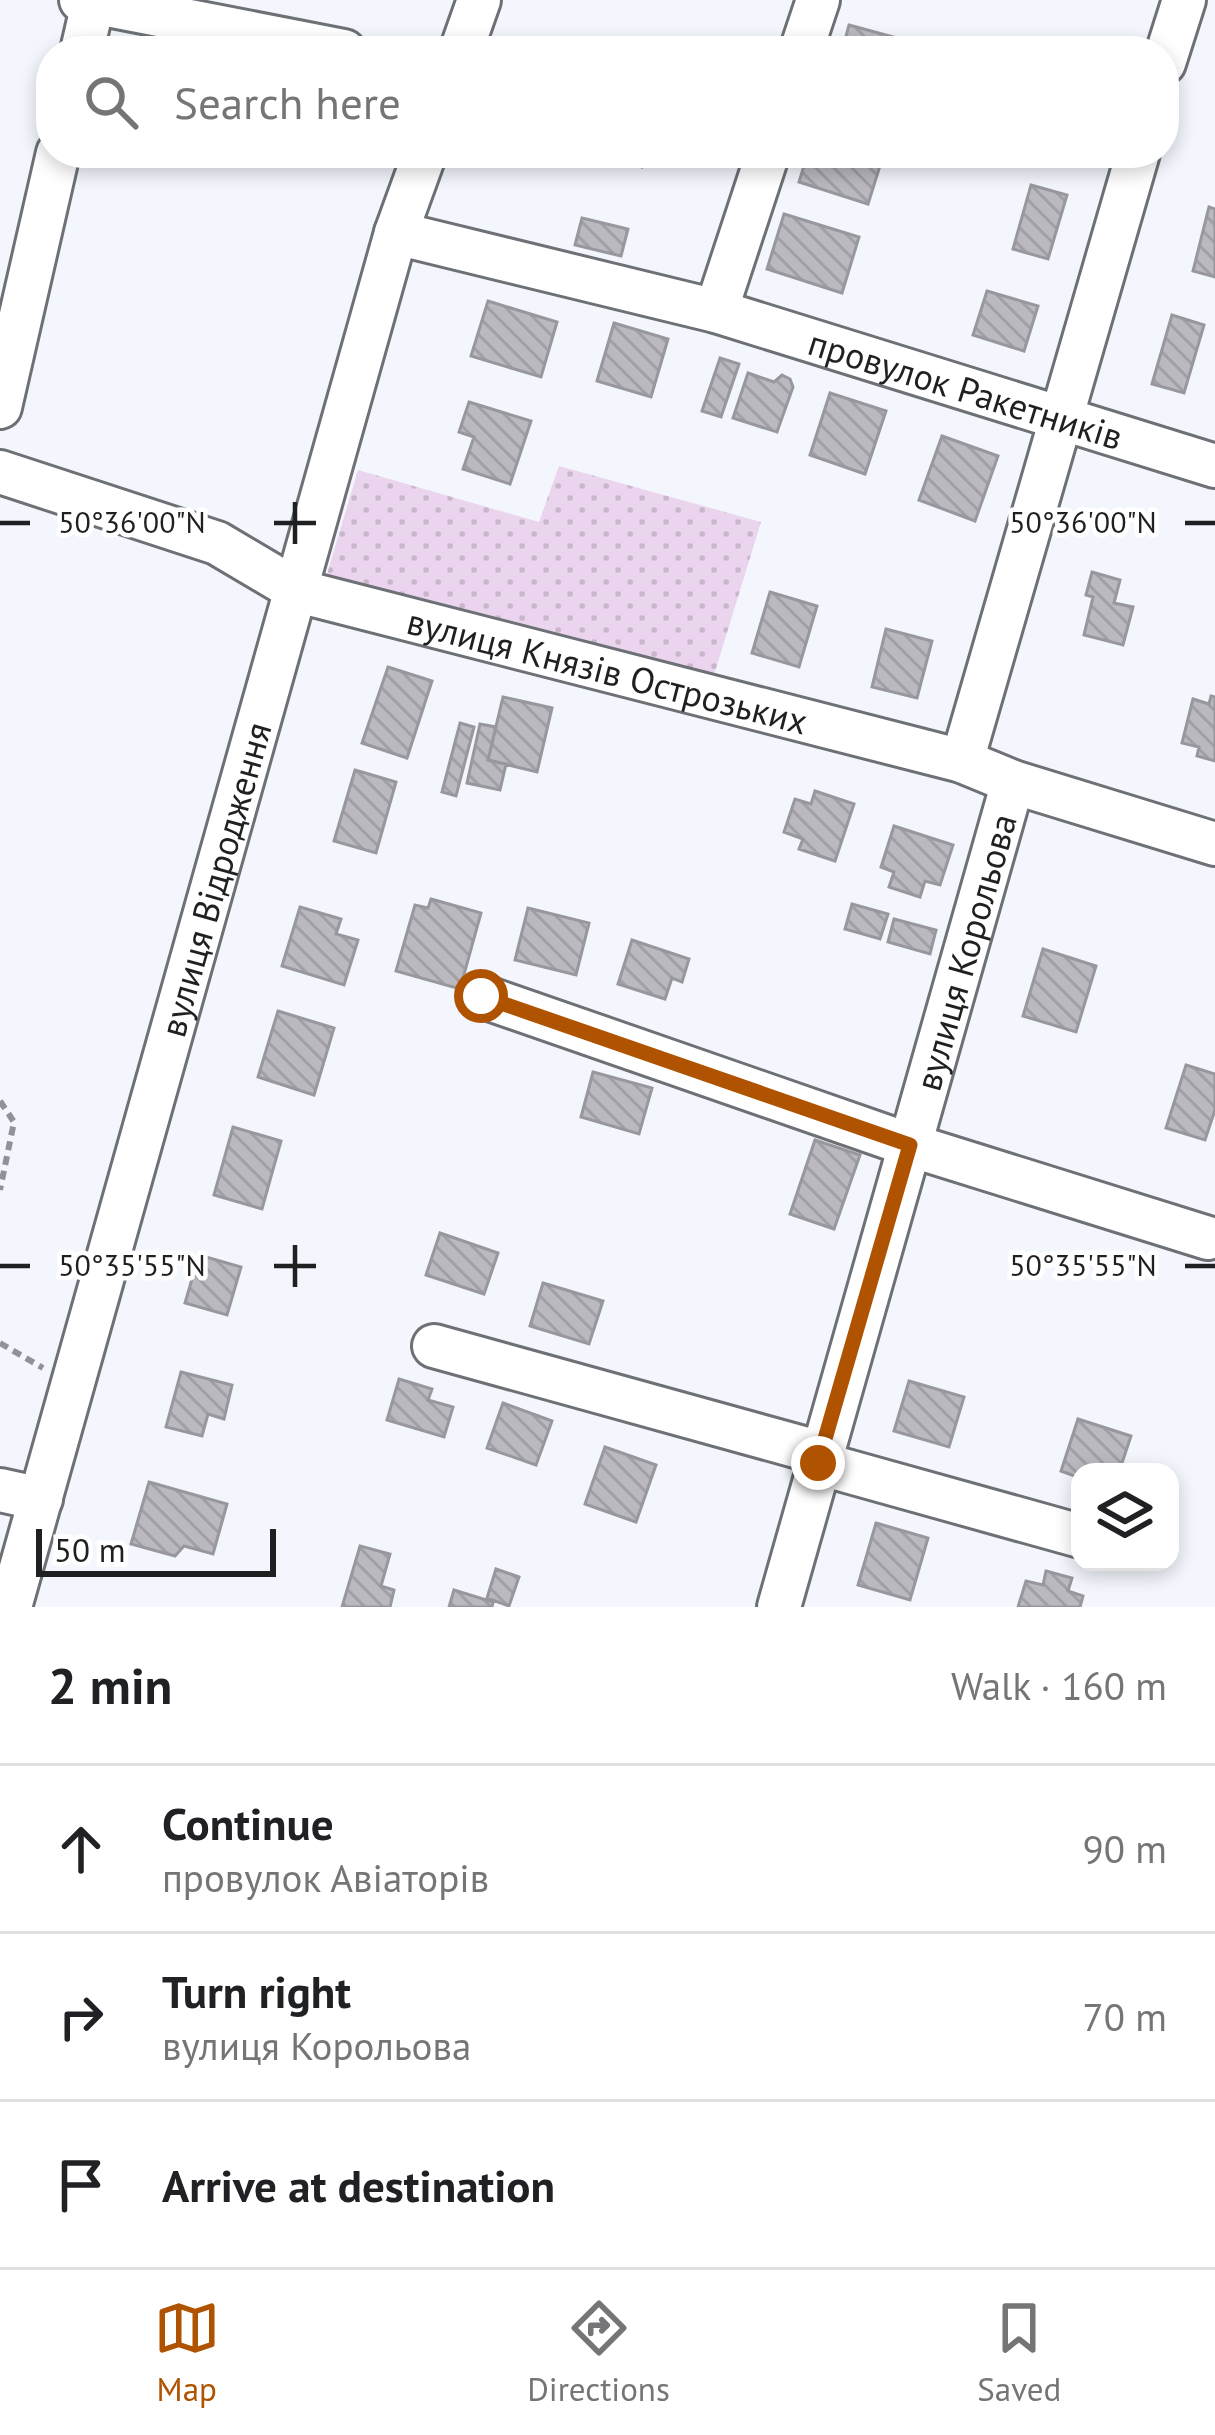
<!DOCTYPE html>
<html lang="en">
<head>
<meta charset="utf-8">
<style>
	:root { --surface:#fff; --page:#f2f2f2; --text:#202124; --muted:#757577; --line:#e0e0e0; --accent:#b05300 }
	body { margin:0; font-family:"PT Sans",sans-serif; background:var(--page); color:var(--text) }
	.controls { position:absolute; right:36px; bottom:36px; display:grid; overflow:hidden; border-radius:24px; box-shadow:0 6px 18px #0003 }
	.controls button { width:108px; height:108px; display:grid; place-items:center; padding:0; border:0; border-bottom:3px solid var(--line); background:var(--surface); color:var(--text); font:60px sans-serif }
	.scale { position:absolute; left:36px; bottom:30px; width:240px; box-sizing:border-box; padding-left:12px; border:6px solid #1e2022; border-top:0; font-size:33px; line-height:42px; white-space:nowrap; color:#1e2022; -webkit-text-stroke:9px #fff; paint-order:stroke }
	.stop { position:absolute; width:36px; height:36px; margin:-27px; border:9px solid #b05300; border-radius:50%; background:#fff }
	.stop.end { background:#b05300; border-color:#fff; box-shadow:0 3px 12px #0008 }
	.list { margin:0; padding:0; list-style:none }
	h2 { display:flex; justify-content:space-between; align-items:center; height:156px; margin:0; padding:0 48px; font-size:51px }
	h2 small { font-size:39px; font-weight:400; color:var(--muted) }
	.list li { display:grid; grid-template-columns:78px 1fr auto; gap:36px; align-items:center; box-sizing:border-box; height:168px; padding:0 48px; border-top:3px solid var(--line) }
	.list b { display:block; font-size:45px; white-space:nowrap }
	.list p { margin:0; font-size:39px; white-space:nowrap; color:var(--muted) }
	.list em { font-size:39px; font-style:normal; color:var(--muted) }
	.icon { flex:none; width:66px; height:66px; fill:none; stroke:currentColor; stroke-width:2; stroke-linecap:round; stroke-linejoin:round }
	.map { position:relative; flex:none; width:1215px; height:1607px; overflow:hidden }
	.search { position:absolute; background:var(--surface); box-shadow:0 6px 18px #0003; left:36px; right:36px; top:36px; height:132px; display:flex; align-items:center; gap:30px; box-sizing:border-box; padding:0 42px; border-radius:48px; color:var(--muted); font-size:45px }
	.sheet { height:660px; background:var(--surface) }
	nav { display:flex; justify-content:space-around; align-items:center; box-sizing:border-box; height:168px; border-top:3px solid var(--line); background:var(--surface); font-size:33px; color:var(--muted) }
	nav a { display:grid; justify-items:center; gap:6px }
	nav .on { color:var(--accent) }
	.map>svg:first-child { display:block }
	.grass { fill:url(#grass-dots) }
	.building { fill:url(#building-back-hatch); stroke:#98979d; stroke-width:3 }
	.lines { fill:none; stroke-linecap:round; stroke-linejoin:round }
	.minor-casing { stroke:#6d7176; stroke-width:48 }
	.path { stroke:#8f9296; stroke-width:6; stroke-dasharray:9 6; stroke-linecap:butt }
	.minor { stroke:#fff; stroke-width:42 }
	.route { stroke:#b05300; stroke-width:15 }
	.ticks { fill:none; stroke:#1e2022; stroke-width:4.5 }
	.labels { text-anchor:middle; dominant-baseline:central; stroke-width:9; stroke-linejoin:round; paint-order:stroke }
	.street-label { font-size:36px; fill:#1e2022; stroke:#fff }
	.ticks-label { font-size:30px; text-anchor:middle; fill:#1e2022; stroke:#fff; stroke-width:9; stroke-linejoin:round; paint-order:stroke }
</style>
</head>
<body>
<div class="map">
<svg width="1215" height="1607" viewBox="0 0 1215 1607">
	<defs>
		<pattern id="grass-dots" width="8" height="8" patternUnits="userSpaceOnUse" patternTransform="scale(3)"><rect width="8" height="8" fill="#ead4ee"/><path d="M2 2h.1M6 6h.1" fill="none" stroke="#c8b6cc" stroke-width="1.8" stroke-linecap="round"/></pattern>
		<pattern id="building-back-hatch" width="6" height="6" patternUnits="userSpaceOnUse" patternTransform="scale(3)"><rect width="6" height="6" fill="#bab9c0"/><path d="M-1 5l2 2M0 0l6 6M5-1l2 2" fill="none" stroke="#9f9fa5"/></pattern>
	</defs>
	<rect width="100%" height="100%" fill="#f3f7fd"/>
	<path class="grass" d="M559 466 761 522 714 675 343 584 327 574 358 470 539 522Z"/>
	<path class="building" d="M849 25 912 42 910 51H842Z
		M603 153H646L642 167Z
		M808 153H884L868 204 799 182Z
		M1031 185 1067 195 1048 259 1013 249Z
		M1209 207 1215 209V277L1193 271Z
		M784 214 859 237 842 293 767 269Z
		M582 218 628 229 621 256 575 245Z
		M987 291 1038 306 1024 351 973 335Z
		M488 301 557 322 541 377 471 356Z
		M1172 315 1204 325 1184 393 1152 384Z
		M614 323 668 339 651 397 597 381Z
		M720 358 739 364 721 417 702 411Z
		M748 373 774 382 782 375 790 379 793 387 777 432 733 418Z
		M830 393 886 411 865 474 810 455Z
		M469 402 531 421 510 484 463 469 474 437 459 432Z
		M942 436 998 456 975 521 919 500Z
		M1092 572 1120 580 1114 603 1133 607 1123 645 1084 635 1093 597 1086 595Z
		M770 592 817 606 799 667 752 653Z
		M886 629 932 641 917 698 872 687Z
		M388 667 432 681 407 758 362 743Z
		M1211 696 1215 697V761L1197 756 1199 747 1182 743 1193 699 1209 704Z
		M503 697 552 708 537 772 488 760Z
		M460 723 474 727 456 796 442 792Z
		M480 724 496 727 488 760 506 764 500 790 467 783Z
		M355 770 396 782 376 853 334 841Z
		M815 791 854 804 835 861 799 849 803 839 784 832 795 799 811 804Z
		M894 826 953 845 940 885 925 881 920 897 889 887 894 872 881 867Z
		M431 899 481 913 460 989 396 971 415 905 428 908Z
		M852 904 888 914 880 939 845 929Z
		M300 907 341 919 336 934 358 940 344 985 282 966Z
		M528 908 589 923 576 975 515 960Z
		M894 919 936 930 930 954 888 942Z
		M632 940 689 959 682 982 672 978 665 999 618 984Z
		M1043 949 1096 966 1076 1032 1023 1016Z
		M278 1011 334 1028 314 1095 258 1077Z
		M1186 1065 1215 1074V1110L1205 1140 1166 1128Z
		M593 1072 652 1088 639 1134 581 1117Z
		M233 1127 281 1141 262 1209 214 1195Z
		M815 1140 860 1155 834 1229 790 1214Z
		M440 1233 498 1253 484 1294 426 1275Z
		M199 1255 241 1267 227 1315 185 1303Z
		M543 1283 603 1301 589 1344 530 1326Z
		M181 1372 232 1385 224 1419 208 1414 202 1436 166 1427Z
		M399 1379 432 1389 428 1400 453 1407 444 1437 387 1420Z
		M909 1381 964 1397 949 1447 894 1431Z
		M503 1403 552 1421 536 1465 487 1448Z
		M1078 1419 1131 1436 1119 1472H1080V1478L1061 1471Z
		M605 1447 656 1465 636 1522 585 1504Z
		M149 1482 227 1504 213 1554 184 1546 175 1556 131 1544Z
		M876 1523 928 1538 910 1600 858 1585Z
		M360 1546 390 1554 381 1586 394 1590 390 1607H342Z
		M496 1569 519 1577 509 1606 487 1598Z
		M1046 1571 1072 1578 1068 1591 1083 1596 1080 1607H1018L1026 1581 1043 1585Z
		M454 1590 493 1602 492 1607H449Z"/>
	<g class="lines">
		<g class="minor-casing">
			<g id="minor">
				<path d="M81 0 344 51"/>
				<path d="M82 51 93 3"/>
				<path d="M461 51 479 0"/>
				<path d="M801 51 818 0"/>
				<path d="M1164 63 1184 0"/>
				<path id="s1" d="M396 233 716 311 1215 466"/>
				<path d="M716 311 768 153"/>
				<path d="M0 407 58 153"/>
				<path id="s2" d="M0 472 217 543 298 591 962 761 1013 782 1215 844"/>
				<path d="M962 761 1138 153"/>
				<path d="M481 996 910 1145 1208 1238"/>
				<path d="M434 1346 821 1453"/>
				<path d="M818 1463 1080 1536"/>
				<path d="M0 1490 41 1499"/>
				<path id="s3" d="M10 1607 396 233 425 153"/>
				<path id="s4" d="M779 1607 1013 782"/>
			</g>
		</g>
		<path class="path" d="M0 1101 14 1122 0 1190
			M0 1343 43 1368"/>
		<use href="#minor" class="minor"/>
	</g>
	<g class="lines">
		<path class="route" d="M481 996 910 1145 818 1463"/>
	</g>
	<path class="ticks" d="M295 502V544M0 523H30M274 523H316M1185 523H1215M295 1245V1287M0 1266H30M274 1266H316M1185 1266H1215"/>
	<g class="labels">
		<g class="street-label">
			<text stroke="none"><textPath href="#s1" startOffset="591">провулок Ракетників</textPath></text>
			<text stroke="none"><textPath href="#s2" startOffset="642">вулиця Князів Острозьких</textPath></text>
			<text stroke="none"><textPath href="#s3" startOffset="756">вулиця Відродження</textPath></text>
			<text stroke="none"><textPath href="#s4" startOffset="681">вулиця Корольова</textPath></text>
		</g>
	</g>
	<g class="ticks-label">
		<text x="132" y="533">50°36'00"N</text>
		<text x="1083" y="533">50°36'00"N</text>
		<text x="132" y="1276">50°35'55"N</text>
		<text x="1083" y="1276">50°35'55"N</text>
	</g>
</svg>
<div class="controls">
<button><svg class="icon" aria-label="layers" viewBox="0 0 24 24"><path d="M12 4l9 5-9 5-9-5zM3 14l9 5 9-5"/></svg></button>
</div>
<div class="scale">50 m</div>
<div class="stop" style="left:481px;top:996px"></div>
<div class="stop end" style="left:818px;top:1463px"></div>
<div class="search"><svg class="icon" aria-label="search" viewBox="0 0 24 24"><circle cx="10" cy="10" r="6"/><path d="M15 15l6 6"/></svg>Search here</div>
</div>
<section class="sheet">
<h2>2 min<small>Walk · 160 m</small></h2>
<ul class="list">
<li><svg class="icon" aria-label="ahead" viewBox="0 0 24 24"><path d="M12 20V5M6 11l6-6 6 6"/></svg><div><b>Continue</b><p>провулок Авіаторів</p></div><em>90 m</em></li>
<li><svg class="icon" aria-label="right" viewBox="0 0 24 24"><path d="M7 20v-9h11M14 6l5 5-5 5"/></svg><div><b>Turn right</b><p>вулиця Корольова</p></div><em>70 m</em></li>
<li><svg class="icon" aria-label="arrive" viewBox="0 0 24 24"><path d="M6 21V4h12l-3 4 3 4H6"/></svg><div><b>Arrive at destination</b></div></li>
</ul>
</section>
<nav>
<a class="on"><svg class="icon" aria-label="map" viewBox="0 0 24 24"><path d="M3 6l6-2 6 2 6-2v14l-6 2-6-2-6 2zM9 4v14M15 6v14"/></svg>Map</a>
<a><svg class="icon" aria-label="directions" viewBox="0 0 24 24"><path d="M12 3l9 9-9 9-9-9zM9 14v-3h6M13 9l2 2-2 2"/></svg>Directions</a>
<a><svg class="icon" aria-label="saved" viewBox="0 0 24 24"><path d="M7 4h10v16l-5-4-5 4z"/></svg>Saved</a>
</nav>
</body>
</html>
